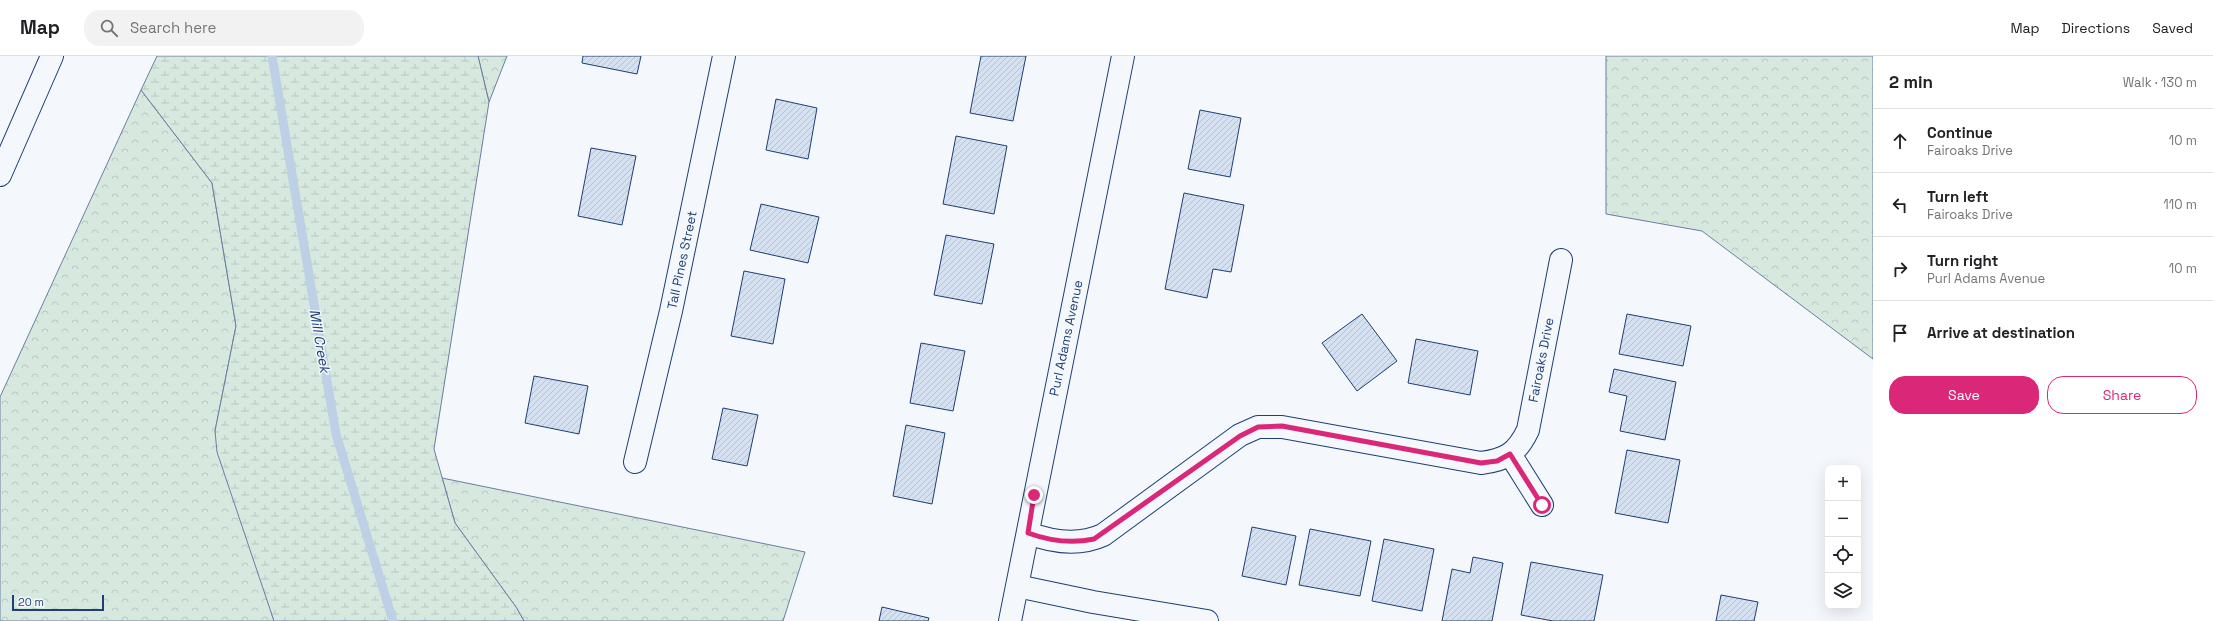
<!DOCTYPE html>
<html lang="en">
<head>
<meta charset="utf-8">
<style>
	:root { --surface:#fff; --page:#f2f2f2; --text:#202124; --muted:#757577; --line:#e0e0e0; --accent:#db2777 }
	body { margin:0; font-family:"Space Grotesk",sans-serif; background:var(--page); color:var(--text) }
	.controls { position:absolute; right:12px; bottom:12px; display:grid; overflow:hidden; border-radius:8px; box-shadow:0 4px 16px #0002 }
	.controls button { width:36px; height:36px; display:grid; place-items:center; padding:0; border:0; border-bottom:1px solid var(--line); background:var(--surface); color:var(--text); font:20px sans-serif }
	.scale { position:absolute; left:12px; bottom:10px; width:92px; box-sizing:border-box; padding-left:4px; border:2px solid #1d3f73; border-top:0; font-size:11px; line-height:14px; white-space:nowrap; color:#1d3f73; -webkit-text-stroke:3px #f4f7fb; paint-order:stroke }
	.stop { position:absolute; width:12px; height:12px; margin:-9px; border:3px solid #db2777; border-radius:50%; background:#fff }
	.stop.end { background:#db2777; border-color:#fff; box-shadow:0 1px 4px #0008 }
	.list { margin:0; padding:0; list-style:none }
	h2 { display:flex; justify-content:space-between; align-items:center; height:52px; margin:0; padding:0 16px; font-size:17px }
	h2 small { font-size:13px; font-weight:400; color:var(--muted) }
	.list li { display:grid; grid-template-columns:26px 1fr auto; gap:12px; align-items:center; box-sizing:border-box; height:64px; padding:0 16px; border-top:1px solid var(--line) }
	.list b { display:block; font-size:15px; white-space:nowrap }
	.list p { margin:0; font-size:13px; white-space:nowrap; color:var(--muted) }
	.list em { font-size:13px; font-style:normal; color:var(--muted) }
	.actions { display:flex; gap:8px; padding:12px 16px }
	.actions a { flex:1; padding:9px 0; border:1px solid var(--accent); border-radius:16px; text-align:center; font-size:14px; color:var(--accent) }
	.actions .main { background:var(--accent); color:#fff }
	.icon { flex:none; width:22px; height:22px; fill:none; stroke:currentColor; stroke-width:2; stroke-linecap:round; stroke-linejoin:round }
	.map { position:relative; flex:none; width:1873px; height:565px; overflow:hidden }
	header { display:flex; align-items:center; gap:24px; box-sizing:border-box; height:56px; padding:0 20px; background:var(--surface); border-bottom:1px solid var(--line) }
	header strong { font-size:19px }
	nav { display:flex; gap:22px; margin-inline-start:auto; font-size:14px }
	.search { width:280px; height:36px; background:var(--page); display:flex; align-items:center; gap:10px; box-sizing:border-box; padding:0 14px; border-radius:16px; color:var(--muted); font-size:15px }
	main { display:flex }
	aside { flex:1; background:var(--surface) }
	.map>svg:first-child { display:block }
	.forest { fill:url(#forest-crowns); stroke:#687fa3 }
	.wetland { fill:url(#wetland-marsh); stroke:#687fa3 }
	.lines { fill:none; stroke-linecap:round; stroke-linejoin:round }
	.stream { stroke:#bed0e5; stroke-width:9 }
	.building { fill:url(#building-hatch); stroke:#1d3f73 }
	.minor-casing { stroke:#1d3f73; stroke-width:24 }
	.major-casing { stroke:#1d3f73; stroke-width:24 }
	.minor { stroke:#f4f7fb; stroke-width:22 }
	.major { stroke:#f4f7fb; stroke-width:22 }
	.route { stroke:#db2777; stroke-width:5 }
	.labels { text-anchor:middle; dominant-baseline:central; stroke-width:3; stroke-linejoin:round; paint-order:stroke }
	.street-label { font-size:13px; fill:#1d3f73; stroke:#f4f7fb }
	.water-label { font-size:14px; font-style:italic; fill:#1d3f73; stroke:#f4f7fb }
</style>
</head>
<body>
<header>
<strong>Map</strong>
<div class="search"><svg class="icon" aria-label="search" viewBox="0 0 24 24"><circle cx="10" cy="10" r="6"/><path d="M15 15l6 6"/></svg>Search here</div>
<nav><a>Map</a><a>Directions</a><a>Saved</a></nav>
</header>
<main>
<div class="map">
<svg width="1873" height="565" viewBox="0 0 1873 565">
	<defs>
		<pattern id="forest-crowns" width="20" height="18" patternUnits="userSpaceOnUse"><rect width="20" height="18" fill="#d7e8df"/><path d="M2 6a3 3 0 1 1 6 0M12 15a3 3 0 1 1 6 0" fill="none" stroke="#b8c8c3"/></pattern>
		<pattern id="wetland-marsh" width="20" height="14" patternUnits="userSpaceOnUse"><rect width="20" height="14" fill="#d7e8df"/><path d="M1 5h8M5 5V1M11 12h8M15 12V8" fill="none" stroke="#b8c8c3"/></pattern>
		<pattern id="building-hatch" width="6" height="6" patternUnits="userSpaceOnUse"><rect width="6" height="6" fill="#d5e0f0"/><path d="M-1 1l2-2M0 6l6-6M5 7l2-2" fill="none" stroke="#b6c1d1"/></pattern>
	</defs>
	<rect width="100%" height="100%" fill="#f4f7fb"/>
	<path class="forest" d="M478 0H507L489 46Z
		M1606 0H1873V303L1702 175 1606 158Z
		M141 34 212 127 236 270 215 375 274 565H0V341Z
		M442 422 805 496 783 565H524L516 551 455 467Z"/>
	<path class="wetland" d="M157 0H478L489 46 434 393 455 467 516 551 524 565H274L217 396 215 375 236 270 212 127 141 34Z"/>
	<g class="lines">
		<path class="stream" d="M272 0 336 378 393 565"/>
	</g>
	<path class="building" d="M583 0H641L637 18 582 7Z
		M981 0H1026L1013 65 970 57Z
		M776 43 817 52 808 103 766 94Z
		M1200 54 1241 62 1230 121 1188 113Z
		M956 80 1007 90 994 158 943 148Z
		M591 92 636 100 622 169 578 160Z
		M1184 137 1244 149 1231 216 1213 213 1207 242 1165 233Z
		M761 148 819 161 808 207 750 194Z
		M946 179 994 188 982 248 934 239Z
		M744 215 785 223 773 288 731 280Z
		M1362 258 1397 305 1357 335 1322 287Z
		M1627 258 1691 270 1683 310 1619 298Z
		M1416 283 1478 295 1470 339 1408 327Z
		M921 287 965 295 953 355 910 347Z
		M1614 313 1676 326 1665 384 1620 375 1627 340 1609 336Z
		M534 320 588 330 579 378 525 367Z
		M723 352 758 359 747 410 712 403Z
		M906 369 945 377 932 448 893 440Z
		M1627 394 1680 404 1668 467 1615 457Z
		M1252 471 1296 480 1286 529 1242 520Z
		M1310 473 1371 485 1360 540 1299 529Z
		M1384 483 1434 493 1422 555 1372 545Z
		M1473 501 1503 507 1492 565H1442L1452 513 1470 517Z
		M1531 506 1603 519 1594 565H1553L1521 559Z
		M1721 539 1758 546 1754 565H1716Z
		M882 551 929 562 928 565H879Z"/>
	<g class="lines">
		<g class="minor-casing">
			<path id="minor" d="M1510 398 1542 449
				M635 406 671 255 724 0
				M1028 477C1052 486 1079 490 1103 479L1240 379 1258 371H1282L1481 407C1506 404 1517 397 1528 374L1561 204
				M1017 530 1093 546 1207 565
				M1010 565 1123 0"/>
		</g>
		<g class="major-casing">
			<path id="major" d="M0 119 52 0"/>
		</g>
		<use href="#minor" class="minor"/>
		<use href="#major" class="major"/>
	</g>
	<g class="lines">
		<path class="route" d="M1034 439 1028 477C1050 485 1071 488 1094 483L1240 380 1258 371 1282 370 1481 407 1497 405 1510 398 1542 449"/>
	</g>
	<g class="labels">
		<g class="street-label">
			<text transform="translate(682 204) rotate(-78)">Tall Pines Street</text>
			<text transform="translate(1066 282) rotate(-78)">Purl Adams Avenue</text>
			<text transform="translate(1541 304) rotate(-79)">Fairoaks Drive</text>
		</g>
		<g class="water-label">
			<text transform="translate(320 285) rotate(80)">Mill Creek</text>
		</g>
	</g>
</svg>
<div class="controls">
<button>+</button>
<button>−</button>
<button><svg class="icon" aria-label="locate" viewBox="0 0 24 24"><circle cx="12" cy="12" r="6"/><path d="M12 2v4M12 18v4M2 12h4M18 12h4"/></svg></button>
<button><svg class="icon" aria-label="layers" viewBox="0 0 24 24"><path d="M12 4l9 5-9 5-9-5zM3 14l9 5 9-5"/></svg></button>
</div>
<div class="scale">20 m</div>
<div class="stop" style="left:1542px;top:449px"></div>
<div class="stop end" style="left:1034px;top:439px"></div>
</div>
<aside>
<h2>2 min<small>Walk · 130 m</small></h2>
<ul class="list">
<li><svg class="icon" aria-label="ahead" viewBox="0 0 24 24"><path d="M12 20V5M6 11l6-6 6 6"/></svg><div><b>Continue</b><p>Fairoaks Drive</p></div><em>10 m</em></li>
<li><svg class="icon" aria-label="left" viewBox="0 0 24 24"><path d="M17 20v-9H6M10 6l-5 5 5 5"/></svg><div><b>Turn left</b><p>Fairoaks Drive</p></div><em>110 m</em></li>
<li><svg class="icon" aria-label="right" viewBox="0 0 24 24"><path d="M7 20v-9h11M14 6l5 5-5 5"/></svg><div><b>Turn right</b><p>Purl Adams Avenue</p></div><em>10 m</em></li>
<li><svg class="icon" aria-label="arrive" viewBox="0 0 24 24"><path d="M6 21V4h12l-3 4 3 4H6"/></svg><div><b>Arrive at destination</b></div></li>
</ul>
<div class="actions"><a class="main">Save</a><a>Share</a></div>
</aside>
</main>
</body>
</html>
